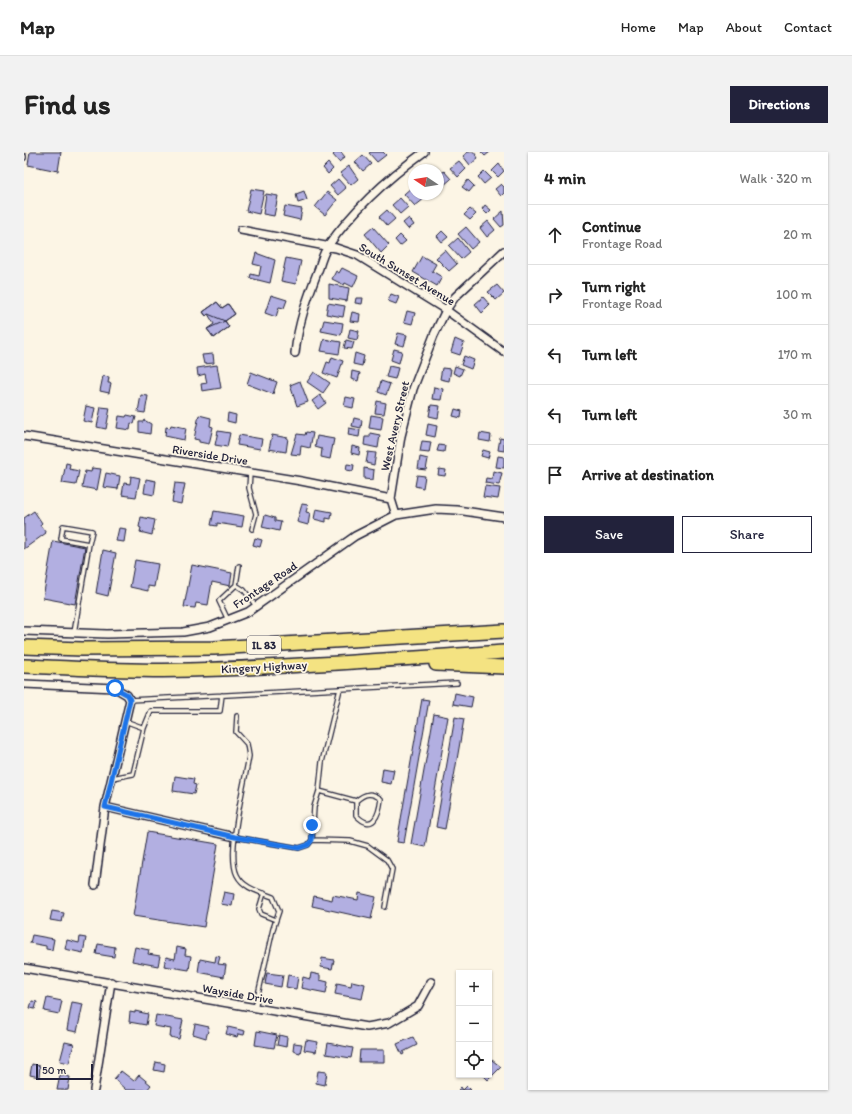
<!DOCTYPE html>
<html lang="en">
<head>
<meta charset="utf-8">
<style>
	:root { --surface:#fff; --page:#f2f2f2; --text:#222; --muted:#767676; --line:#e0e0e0; --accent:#22223b }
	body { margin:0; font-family:Itim,sans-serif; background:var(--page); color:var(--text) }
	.controls { position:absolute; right:12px; bottom:12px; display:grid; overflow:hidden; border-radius:0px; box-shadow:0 1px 3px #0004 }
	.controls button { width:36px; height:36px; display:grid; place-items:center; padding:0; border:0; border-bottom:1px solid var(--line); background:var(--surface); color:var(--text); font:20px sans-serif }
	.compass { position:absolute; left:384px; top:12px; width:36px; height:36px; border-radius:50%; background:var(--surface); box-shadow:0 1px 3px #0004; rotate:282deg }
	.scale { position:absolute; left:12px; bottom:10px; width:57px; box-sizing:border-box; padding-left:4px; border:2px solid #22223b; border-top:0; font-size:11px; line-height:14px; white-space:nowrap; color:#22223b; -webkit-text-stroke:3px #fcf5e5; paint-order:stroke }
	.stop { position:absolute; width:12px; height:12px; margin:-9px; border:3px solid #1a73e8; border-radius:50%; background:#fff }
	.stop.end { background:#1a73e8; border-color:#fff; box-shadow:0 1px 4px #0008 }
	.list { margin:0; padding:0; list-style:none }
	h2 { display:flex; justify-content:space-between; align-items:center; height:52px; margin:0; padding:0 16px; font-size:17px }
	h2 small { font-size:13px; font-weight:400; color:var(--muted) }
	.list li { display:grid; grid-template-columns:26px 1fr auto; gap:12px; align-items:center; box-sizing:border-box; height:60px; padding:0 16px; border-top:1px solid var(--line) }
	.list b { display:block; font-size:15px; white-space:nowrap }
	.list p { margin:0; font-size:13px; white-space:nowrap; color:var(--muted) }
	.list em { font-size:13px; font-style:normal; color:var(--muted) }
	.actions { display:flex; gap:8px; padding:12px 16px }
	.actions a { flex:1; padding:9px 0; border:1px solid var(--accent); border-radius:0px; text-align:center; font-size:14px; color:var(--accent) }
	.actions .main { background:var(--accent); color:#fff }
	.icon { flex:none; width:22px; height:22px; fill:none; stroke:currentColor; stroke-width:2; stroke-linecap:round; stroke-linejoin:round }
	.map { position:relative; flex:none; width:480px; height:938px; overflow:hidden; border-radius:0px }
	header { display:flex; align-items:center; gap:24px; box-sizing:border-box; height:56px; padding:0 20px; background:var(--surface); border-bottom:1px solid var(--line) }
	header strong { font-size:19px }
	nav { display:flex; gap:22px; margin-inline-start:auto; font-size:14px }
	.intro { display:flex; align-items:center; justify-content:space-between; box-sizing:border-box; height:96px; padding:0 24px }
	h1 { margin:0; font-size:28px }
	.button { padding:10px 18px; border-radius:0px; background:var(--accent); color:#fff; font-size:14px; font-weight:700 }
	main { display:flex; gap:24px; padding:0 24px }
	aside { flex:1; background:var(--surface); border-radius:0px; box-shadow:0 1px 3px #0004 }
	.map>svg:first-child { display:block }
	.building { fill:#b2afe1; stroke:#22223b }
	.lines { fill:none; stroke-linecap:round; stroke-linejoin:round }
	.lane-casing { stroke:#22223b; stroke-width:6 }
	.street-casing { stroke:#22223b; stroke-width:10 }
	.highway-casing { stroke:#22223b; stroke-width:16 }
	.lane { stroke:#fcf5e5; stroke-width:3.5 }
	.street { stroke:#fcf5e5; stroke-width:7 }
	.highway { stroke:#f4e382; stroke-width:13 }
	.route { stroke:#1a73e8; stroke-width:5 }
	.labels { text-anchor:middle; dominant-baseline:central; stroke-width:3.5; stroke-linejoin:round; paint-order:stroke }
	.shield { fill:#fcf5e5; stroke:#63616e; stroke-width:1 }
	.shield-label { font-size:11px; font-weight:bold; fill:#22223b }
	.street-label { font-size:12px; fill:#22223b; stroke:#fcf5e5 }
</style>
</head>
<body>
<header>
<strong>Map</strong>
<nav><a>Home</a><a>Map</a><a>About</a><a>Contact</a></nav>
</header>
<div class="intro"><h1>Find us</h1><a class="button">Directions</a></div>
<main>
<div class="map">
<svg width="480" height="938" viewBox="0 0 480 938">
	<rect width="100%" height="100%" fill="#fcf5e5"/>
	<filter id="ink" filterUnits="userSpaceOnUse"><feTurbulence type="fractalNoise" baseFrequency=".025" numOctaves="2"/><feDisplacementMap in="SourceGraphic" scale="8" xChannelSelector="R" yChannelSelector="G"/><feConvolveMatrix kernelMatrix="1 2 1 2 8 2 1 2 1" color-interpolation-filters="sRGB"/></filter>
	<g filter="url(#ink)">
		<path class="building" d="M6 0H37L34 19 4 13Z
			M312 0H317L321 5 315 10 309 3Z
			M347 0H359L362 3 353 10 345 1Z
			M444 0H450L454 6 446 13 439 4Z
			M457 0H466L461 4Z
			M339 3 347 12 339 19 331 10Z
			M435 9 442 17 434 25 426 16Z
			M304 11 309 17 304 22 299 16Z
			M475 12 480 19 474 25 468 19Z
			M325 14 334 27 327 33 316 21Z
			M420 19 427 27 419 34 414 28V24Z
			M460 19 467 26 460 32 454 25Z
			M314 27 322 36 314 43 306 34Z
			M444 28 450 34 445 40 438 35Z
			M477 32 480 35V41L477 44 471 37Z
			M389 34 390 42H395L400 47 391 54 380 42Z
			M227 37 240 39 235 62 222 59Z
			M280 39 283 48 274 51 272 42Z
			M303 40 313 48 301 63 291 55Z
			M242 42 254 44 250 64 239 62Z
			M376 46 384 55 376 62 368 53Z
			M461 53 467 58 463 62 458 57Z
			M261 54 278 57 276 68 259 64Z
			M446 57 452 62 446 68 440 63Z
			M363 58 371 67 363 74 355 65Z
			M479 59 480 73 477 75 470 67Z
			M385 66 390 73 384 77 379 71Z
			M464 69 471 78 463 85 456 76Z
			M349 75 365 93 357 101 341 82Z
			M442 75 455 90 447 97 434 82Z
			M418 79 424 85 418 90 413 84Z
			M376 83 382 89 376 94 371 88Z
			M434 86 445 100 437 107 425 94Z
			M421 98 433 112 425 119 412 106Z
			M232 101 251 108 246 131 226 126 227 122 235 124 237 114 229 112Z
			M398 104 412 112 408 119 418 125 413 134 389 120Z
			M262 106 277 109 272 132 257 129Z
			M318 116 334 124 329 135 321 131 320 133 308 127 312 119 315 121Z
			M305 132 325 136 323 149 305 146Z
			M473 133 480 141 472 148 464 140Z
			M367 142 375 145 372 152 364 149Z
			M247 143 263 148 260 156 255 155 252 165 241 161Z
			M459 145 466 153 458 161 451 152Z
			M332 146H339L338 152 331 151Z
			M193 150 198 156 204 152 211 162 201 169 184 162 182 164 179 160Z
			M193 150 198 156 204 152 211 162 201 169 205 175 190 186 183 177 190 172 184 162 182 164 179 160Z
			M304 151 321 154 319 165 302 162Z
			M383 159 391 161 388 172 380 170Z
			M328 160 336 162 335 170 326 169Z
			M300 168 319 171 317 183 297 179Z
			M201 169 205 175 190 186 183 177Z
			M326 177 335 179 333 188 324 186Z
			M374 181 383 183 380 194 371 192Z
			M300 187 317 190 315 202 297 199Z
			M431 187 440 191 436 203 427 200Z
			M322 188 330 190 328 197 320 196Z
			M370 197 378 199 375 211 367 208Z
			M331 201 340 204 338 214 329 212Z
			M189 202 190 211 180 212 178 203Z
			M440 204 450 208 447 217 437 213Z
			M308 205 319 209 313 226 299 221 303 210 306 211Z
			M193 213 197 236 178 239 177 232 183 231 181 222 174 224 173 216Z
			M365 214 374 216 371 227 362 225Z
			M431 214 439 217 436 224 429 221Z
			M418 216 427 217 425 229 416 227Z
			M328 219 336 221 334 229 327 227Z
			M227 220 253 230 249 242 223 232Z
			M290 220 306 231 299 241 283 230Z
			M79 224 85 225 84 231H87L85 241 76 239Z
			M276 229 284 250 273 254 266 233Z
			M357 229 366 232 362 243 354 240Z
			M410 235 419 237 417 248 408 247Z
			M117 243 124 244 121 261 114 260Z
			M296 243 302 251 294 257 288 249Z
			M322 245 331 247 329 256 320 254Z
			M353 249 362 251 360 262 351 261Z
			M407 253 416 254 414 266 405 264Z
			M62 254 71 256 68 271 59 269Z
			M77 255 86 256 82 277 73 275Z
			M431 257 438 259 437 266 429 264Z
			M204 261 212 263 211 271 203 269Z
			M103 263 112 265 110 272 107 271 106 278 93 276 95 264 102 265Z
			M175 263 187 266 186 274 189 275 185 292 175 290V288L170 287Z
			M347 263 359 265 357 278 345 276Z
			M330 266 338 268 337 276 328 274Z
			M120 268 127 272 126 282 115 280V270H119Z
			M404 272 413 274 411 285 402 283Z
			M147 273 162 276 160 288 141 284 142 275 146 276Z
			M325 276 336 278 335 285 324 283Z
			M194 279 206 281 203 295 191 293Z
			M282 280 289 281 286 296 277 294 276 303 267 302 273 282 281 283Z
			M346 281 356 283 354 296 340 293 341 285H346Z
			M456 281 467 283 466 290 455 288Z
			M215 283 238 287 236 297 213 293Z
			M248 283 264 286 262 300 245 297Z
			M293 284 310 287 306 307 297 305 298 297 291 295Z
			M476 286 480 287V299L474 298Z
			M398 289 407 290 405 301 396 300Z
			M415 293 421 294 420 300 413 299Z
			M328 294 336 296 335 303 327 301Z
			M459 298 466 300 464 306 457 304Z
			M344 300 352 301 350 313 342 311Z
			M474 304 480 305V316L472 315Z
			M396 305 404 307 402 318 394 317Z
			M42 311 46 312 45 317 55 319 52 333 38 331Z
			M323 312 330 313 329 319 322 318Z
			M68 316 77 317 73 338 58 335 61 319 67 320Z
			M340 316 350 318 349 328 340 327Z
			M415 317 422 318 421 324 414 323Z
			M469 319 478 321 475 333 461 331 462 326 468 327Z
			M82 321 96 324 94 337 79 335Z
			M393 323 401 324 399 336 391 334Z
			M107 324 116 326 112 345 98 343 100 331 106 332Z
			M122 327 132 329 130 343 120 341Z
			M151 331 161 332 157 352 148 350Z
			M461 334 476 336 474 347 459 345Z
			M278 352 284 353 282 360 286 361 284 373 273 370Z
			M292 357 308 360 307 367 302 366V370L290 367Z
			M10 359 18 371 16 373 22 381 0 397V366Z
			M190 359 220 364 218 375 193 371V374L187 373Z
			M241 363 251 366V369L257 370 255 379 238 375Z
			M117 365 131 368 128 383 116 380 117 376 115 375Z
			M95 376 102 377 100 390 92 389Z
			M231 386 238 388 236 395 229 393Z
			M29 389 61 395 51 452 19 446Z
			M79 398 92 401 84 444 72 441Z
			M111 408 134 412 130 435 124 434V439L106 435Z
			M168 413 208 421 206 434 188 430 184 453 172 451 171 456 160 455Z
			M431 541 449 545 447 555 429 552Z
			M398 547 405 548 380 691 373 690Z
			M410 562 424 565 401 695 387 692Z
			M431 565 440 567 421 677 412 675Z
			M359 616 370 618 367 632 357 630Z
			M151 624 170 627 169 632 172 633 170 642 149 639Z
			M123 680 194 692 180 775 109 764Z
			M200 740 210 742 208 754 197 752Z
			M335 741 352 745 347 767 288 754 290 744 308 748 309 743 334 748Z
			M28 759 40 761 38 770 26 768Z
			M8 783 30 787 28 798 22 797V794L6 791Z
			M56 785 62 786 59 801 41 797 43 788 55 791Z
			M74 792 91 795 90 805 72 802Z
			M111 795 125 798 124 802 136 804 134 814 108 809Z
			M153 795 162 797 161 803 167 804 165 818 140 814 142 805 151 807Z
			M192 804 196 805 194 812 202 813 200 825 174 820 176 807 191 810Z
			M298 806 310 808 308 817 297 815Z
			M243 821 259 823 257 835 241 832Z
			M287 821 296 823V828L304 830 302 841 277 836 279 825 286 827Z
			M264 823 274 825 272 837 262 835Z
			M328 829 341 832 338 847 311 842 313 831 327 834Z
			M23 846 38 849 35 862 20 859Z
			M8 849 13 850 11 857 6 856Z
			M48 850 59 852 53 880 43 878Z
			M111 859 124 862 122 873 105 870 106 860 111 861Z
			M132 863 159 868 155 887 146 885 147 877 130 874Z
			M171 872 185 875 182 886 169 882Z
			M204 875 221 879 220 883 214 882 213 885 202 882Z
			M233 879 253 883 250 896 231 893Z
			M255 883 263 885 262 895 253 893Z
			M389 885 393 893 379 900 380 902 378 903 373 892Z
			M282 888 294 890 292 900 280 898Z
			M41 890 50 892 45 911 36 909Z
			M270 891 278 892 276 901 269 899Z
			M304 891 329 896 327 906 302 902Z
			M336 898H360V910H335Z
			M468 908 477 915 464 928 459 923H465V911Z
			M132 910 141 912 140 920 130 918Z
			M8 912 16 914 15 925 6 923Z
			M97 919 110 929 115 923 127 933 123 938H102L90 927Z
			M294 919 303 920 301 933 292 931Z
			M36 923 46 925 44 938H33Z
			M443 934 447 938H434L437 935 439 938Z"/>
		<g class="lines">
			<g class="lane-casing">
				<path id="lane" d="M0 4V6
					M226 321 225 336 232 362 228 377
					M212 433 220 438 232 454
					M204 468 195 449 212 433 215 414
					M50 481 65 392 37 387 39 374 68 379 65 392
					M316 537 298 610 295 639 332 649C341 641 347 640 357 647 355 663 349 681 332 663V649
					M106 548 433 531
					M213 564 212 580 223 592 225 604C221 630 202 701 213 723 220 737 237 740 249 745L255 759 249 777 231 856
					M101 569 120 576
					M88 626 109 622 120 576 127 559H196L198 543
					M211 685 275 696 284 693 288 688 290 655 295 639
					M288 688 326 689 344 694 363 708 368 717 361 755
					M240 741 235 757 237 762 252 768"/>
			</g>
			<g class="street-casing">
				<path id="street" d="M217 78 312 96 333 103 422 158 480 200
					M271 201C274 172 284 144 295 116 297 109 300 100 304 94 330 57 364 26 400 0
					M0 284 277 329 367 347
					M372 363 367 347 377 284 389 237 410 183 422 158 431 145 480 99
					M0 479 83 482 159 480 186 475 224 460 331 384 372 363 412 357 433 358 480 365
					M0 532 91 536 103 543 106 548 81 655 71 733
					M81 655 211 685
					M0 816 343 875 365 871 394 854 407 830
					M70 938 87 830"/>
			</g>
			<g class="highway-casing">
				<path id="highway" d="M0 495 58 497 190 496 480 479
					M412 512 480 515
					M0 514C55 516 111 520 166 518 271 515 375 507 480 500"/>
			</g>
			<use href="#lane" class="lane"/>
			<use href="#street" class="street"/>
			<use href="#highway" class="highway"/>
		</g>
	</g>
	<g class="lines" filter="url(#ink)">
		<path class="route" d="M91 536 104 543 106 548 81 655 211 685 275 696 284 693 288 688V673"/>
	</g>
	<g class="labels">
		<rect class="shield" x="223" y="484" width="34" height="18" rx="3"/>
		<g class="shield-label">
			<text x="240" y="493">IL 83</text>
		</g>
		<g class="street-label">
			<text transform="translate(383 122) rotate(31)">South Sunset Avenue</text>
			<text transform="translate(371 274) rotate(-77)">West Avery Street</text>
			<text transform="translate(186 303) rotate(9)">Riverside Drive</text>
			<text transform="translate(241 433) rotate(-34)">Frontage Road</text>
			<text transform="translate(240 515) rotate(-3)">Kingery Highway</text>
			<text transform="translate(214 842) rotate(10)">Wayside Drive</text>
		</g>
	</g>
</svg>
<div class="controls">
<button>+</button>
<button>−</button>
<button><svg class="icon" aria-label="locate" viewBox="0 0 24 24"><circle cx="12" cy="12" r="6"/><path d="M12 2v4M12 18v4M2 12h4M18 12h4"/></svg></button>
</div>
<svg class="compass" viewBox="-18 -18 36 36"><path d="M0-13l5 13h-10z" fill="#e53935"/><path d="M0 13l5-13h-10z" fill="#767676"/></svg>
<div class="scale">50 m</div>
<div class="stop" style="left:91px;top:536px"></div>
<div class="stop end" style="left:288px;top:673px"></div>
</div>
<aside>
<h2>4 min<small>Walk · 320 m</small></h2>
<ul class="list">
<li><svg class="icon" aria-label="ahead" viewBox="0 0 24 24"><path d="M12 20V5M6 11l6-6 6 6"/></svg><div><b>Continue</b><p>Frontage Road</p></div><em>20 m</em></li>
<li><svg class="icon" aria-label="right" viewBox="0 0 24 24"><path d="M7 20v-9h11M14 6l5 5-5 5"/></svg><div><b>Turn right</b><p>Frontage Road</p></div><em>100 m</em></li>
<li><svg class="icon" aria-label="left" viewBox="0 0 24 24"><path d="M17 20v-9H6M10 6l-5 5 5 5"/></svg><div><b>Turn left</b></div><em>170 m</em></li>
<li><svg class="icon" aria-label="left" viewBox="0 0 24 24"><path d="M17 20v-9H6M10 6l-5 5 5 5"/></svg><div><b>Turn left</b></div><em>30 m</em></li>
<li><svg class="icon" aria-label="arrive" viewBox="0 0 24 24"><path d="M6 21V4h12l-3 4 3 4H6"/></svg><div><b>Arrive at destination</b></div></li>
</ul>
<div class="actions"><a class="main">Save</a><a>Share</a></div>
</aside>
</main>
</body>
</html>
